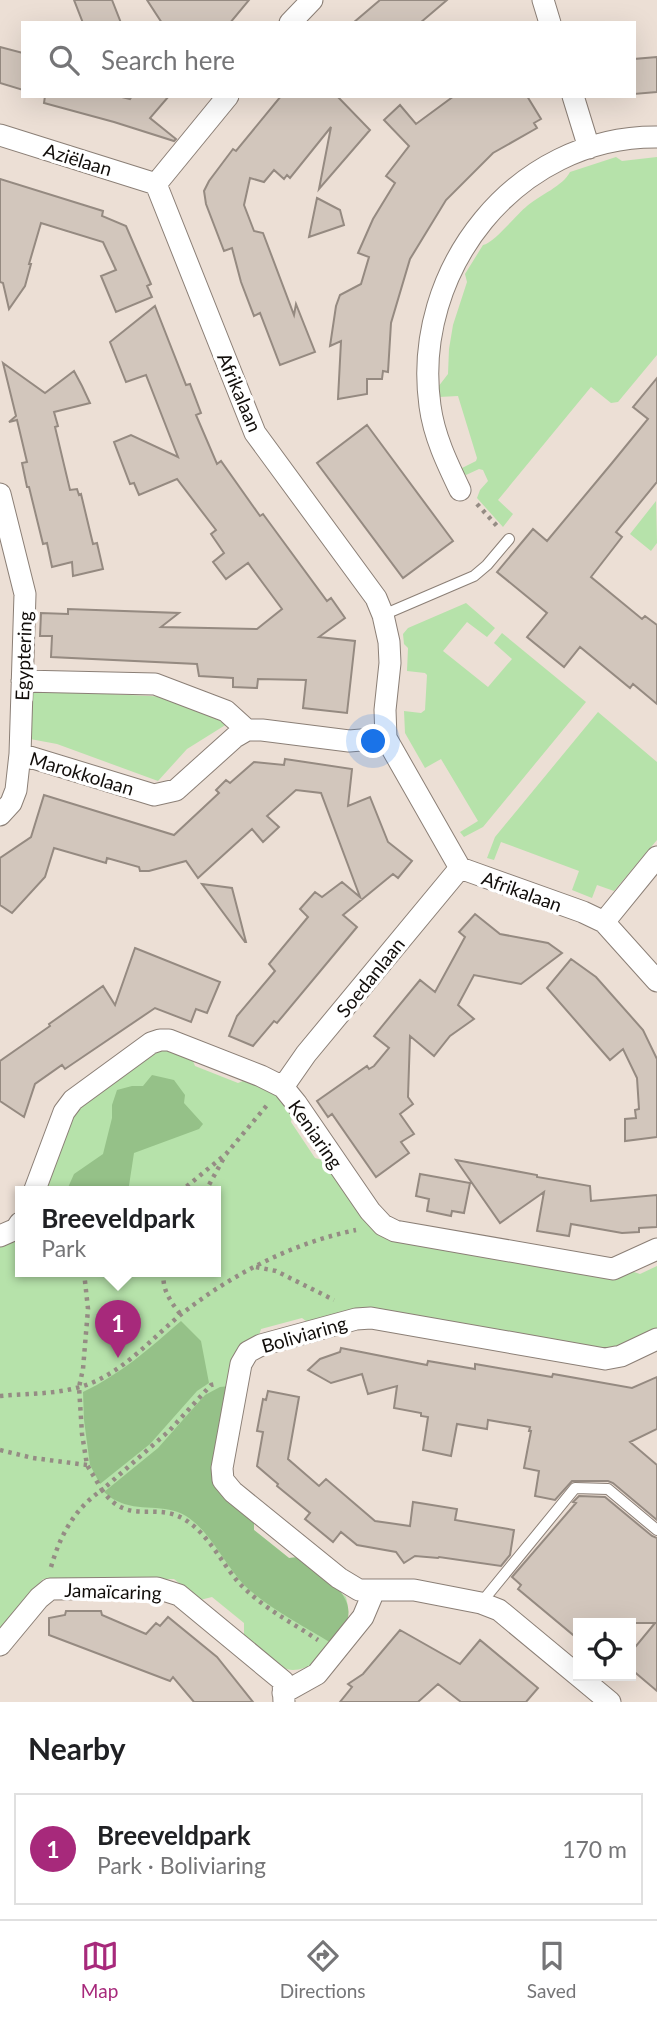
<!DOCTYPE html>
<html lang="en">
<head>
<meta charset="utf-8">
<style>
	:root { --surface:#fff; --page:#f2f2f2; --text:#202124; --muted:#757577; --line:#e0e0e0; --accent:#a7297b }
	body { margin:0; font-family:Lato,sans-serif; background:var(--page); color:var(--text) }
	.controls { position:absolute; right:21px; bottom:21px; display:grid; overflow:hidden; border-radius:0px; box-shadow:0 7px 28px #0002 }
	.controls button { width:63px; height:63px; display:grid; place-items:center; padding:0; border:0; border-bottom:2px solid var(--line); background:var(--surface); color:var(--text); font:35px sans-serif }
	.you { position:absolute; left:374px; top:742px; width:24px; height:24px; margin:-18px; border:5px solid #fff; border-radius:50%; background:#1a73e8; box-shadow:0 0 0 10px #1a73e833 }
	.badge { display:grid; place-items:center; width:46px; height:46px; border-radius:50%; background:var(--accent); color:#fff; font-size:23px; font-weight:700 }
	.pin { position:absolute; translate:-50% -58px; filter:drop-shadow(0 2px 4px #0008) }
	.pin::after { content:''; position:absolute; top:37px; width:24px; height:21px; background:inherit; clip-path:polygon(0 0,100% 0,50% 100%) }
	.popup { position:absolute; left:15px; top:1186px; width:206px; height:91px; box-sizing:border-box; display:grid; place-content:center; border-radius:0px; background:var(--surface); filter:drop-shadow(0 2px 5px #0005); font-size:23px; white-space:nowrap; color:var(--muted) }
	.popup b { font-size:26px; color:var(--text) }
	.popup::after { content:''; position:absolute; left:50%; top:100%; margin-left:-14px; border:14px solid transparent; border-top-color:var(--surface) }
	.list { margin:0; padding:0; list-style:none }
	h2 { display:flex; justify-content:space-between; align-items:center; height:91px; margin:0; padding:0 28px; font-size:30px }
	h2 small { font-size:23px; font-weight:400; color:var(--muted) }
	.list li { display:grid; grid-template-columns:46px 1fr auto; gap:21px; align-items:center; box-sizing:border-box; height:112px; margin:0 14px 14px; padding:0 14px; border:2px solid var(--line); border-radius:0px }
	.list b { display:block; font-size:26px; white-space:nowrap }
	.list p { margin:0; font-size:23px; white-space:nowrap; color:var(--muted) }
	.list em { font-size:23px; font-style:normal; color:var(--muted) }
	.icon { flex:none; width:38px; height:38px; fill:none; stroke:currentColor; stroke-width:2; stroke-linecap:round; stroke-linejoin:round }
	.map { position:relative; flex:none; width:657px; height:1702px; overflow:hidden }
	.search { position:absolute; background:var(--surface); box-shadow:0 7px 28px #0002; left:21px; right:21px; top:21px; height:77px; display:flex; align-items:center; gap:18px; box-sizing:border-box; padding:0 24px; border-radius:0px; color:var(--muted); font-size:26px }
	.sheet { height:217px; background:var(--surface) }
	nav { display:flex; justify-content:space-around; align-items:center; box-sizing:border-box; height:98px; border-top:2px solid var(--line); background:var(--surface); font-size:19px; color:var(--muted) }
	nav a { display:grid; justify-items:center; gap:4px }
	nav .on { color:var(--accent) }
	.map>svg:first-child { display:block }
	.green { fill:#b6e2aa }
	.forest { fill:#95c188 }
	.building { fill:#d2c6bc; stroke:#958a81; stroke-width:2 }
	.lines { fill:none; stroke-linecap:round; stroke-linejoin:round }
	.lane-casing { stroke:#8b7f76; stroke-width:12 }
	.street-casing { stroke:#8b7f76; stroke-width:23 }
	.path { stroke:#958c84; stroke-width:4.5; stroke-dasharray:3.5 5; stroke-linecap:butt }
	.lane { stroke:#fff; stroke-width:10 }
	.street { stroke:#fff; stroke-width:21 }
	.labels { text-anchor:middle; dominant-baseline:central; stroke-width:7; stroke-linejoin:round; paint-order:stroke }
	.street-label { font-size:19px; fill:#110d0a; stroke:#fff }
</style>
</head>
<body>
<div class="map">
<svg width="657" height="1702" viewBox="0 0 657 1702">
	<rect width="100%" height="100%" fill="#ecdfd5"/>
	<path class="green" d="M616 157 622 161 657 157V355L618 402 611 403 591 387 498 500 513 514 503 527 477 498 480 490 488 481 483 470 479 469 466 475 460 469 476 461 477 458 458 396 439 397 438 387 448 374 449 349 453 325 467 282 465 274 483 245C494 243 516 215 527 206 540 195 563 186 570 172Z
		M656 501 657 543 651 551 630 534Z
		M466 603 495 628 487 637 467 622 443 651 488 687 512 659 494 643 502 633 586 702 483 827 464 837 460 832 478 821 441 759 425 768 405 733 404 711 421 713 425 710 427 675 425 673 407 671 408 648 404 644 403 634 408 628Z
		M32 690 168 697 235 719 187 749 158 781 57 744 30 739Z
		M598 712 657 762V840L614 891 597 885 592 898 572 890 579 871 501 842 494 860 487 858 495 837Z
		M163 1047 191 1056 195 1066 238 1083 248 1079 273 1089 293 1112 291 1122 315 1158 326 1161 368 1222 631 1271 640 1274 657 1266V1331L611 1353 368 1311 310 1324 302 1318 261 1329 215 1470 254 1517V1530L289 1558 300 1557 346 1597C348 1605 349 1612 347 1619 344 1630 322 1655 314 1663 308 1667 300 1670 293 1670 275 1670 257 1647 244 1636V1623L212 1597 200 1600 174 1579H43L0 1630V1244L20 1233V1272H216V1192H40L69 1115Z"/>
	<path class="forest" d="M152 1075 174 1080 185 1095 184 1103 203 1124 199 1129 134 1153 128 1192H66L74 1174 103 1154 112 1118V1105L117 1090 132 1086H143Z
		M181 1321 201 1341 209 1383 197 1391 150 1444 100 1484 90 1465 84 1420 83 1392C121 1374 150 1348 181 1321Z
		M230 1386 215 1470 254 1517V1530L289 1558 300 1557C319 1573 361 1596 345 1625 341 1632 335 1637 331 1643 302 1625 270 1609 245 1586 224 1564 211 1532 186 1516 165 1503 138 1512 117 1501 112 1499 108 1495 104 1492L158 1448 205 1395 220 1387Z"/>
	<path class="building" d="M74 0H112L121 23H83Z
		M147 0H249L230 23H162Z
		M380 0H447L420 23H353Z
		M0 47 23 53V90L0 83Z
		M657 57V92L634 94V59Z
		M45 96H118L130 99 132 96H169L150 118 176 139 174 141 114 122 44 103Z
		M281 96H337L370 130 319 189 331 127 290 178 287 175 284 179 274 170 264 182 250 178 244 205 254 231 263 233 294 315 296 304 315 352 280 365 260 313 254 316 241 282 232 248 224 251 206 204 204 191 209 181 233 149 236 151Z
		M454 96H527L541 119 534 123 537 128 493 153 446 200 410 259 391 323 388 372 383 371 382 379H367V394L338 399 341 341 330 346 336 306 340 295 361 284 369 257 358 253 373 219 395 183 386 176 409 146 384 120 400 105 416 124Z
		M0 179 103 211 102 216 126 226 151 284 147 286 152 297 116 312 101 276 116 270 103 242 41 223 29 264H31L25 286 9 309 3 283 0 282Z
		M317 198 340 210 344 225 309 237Z
		M155 306 186 385 190 384 201 413 196 415 217 464 221 461 260 516 263 514 327 601 331 598 345 618 319 637 355 641 347 713 303 708 306 680 258 679 257 688 233 687V678L199 676 197 664 51 657 52 636H40L41 613 68 614V609L179 613 161 627 257 629 282 609 248 563 226 579 213 562 224 553 211 534 216 530 177 479 139 495 134 483 130 484 114 442 131 435 178 457 146 375 126 382 110 342Z
		M3 363 45 393 74 371 82 386 90 403 54 412 58 426 55 427 70 490 77 489 79 495 81 494 93 544 97 543 103 569 73 576 72 562 52 567 47 543 43 544 29 487H27L22 463 27 462 17 420 9 422 16 416Z
		M657 378V482L616 532 622 537 591 577 642 619 645 616 657 625V704L633 684 630 688 580 647 564 667 527 637 547 613 497 572 533 529 547 541 612 463 648 419 633 407Z
		M367 425 453 541 403 578 317 463Z
		M285 759 352 769 348 806 370 797 388 842 412 861 398 878 393 874 343 915 357 927 277 1023 274 1021 253 1046 229 1036 237 1016 275 971 269 964 308 917 300 909 315 892 322 897 342 882 360 897 321 793 296 790 267 816 279 827 263 842 252 829 198 878 186 861 149 871H140L139 867 107 858 106 863 54 848 45 877 12 913 0 905V858L31 837 44 795 174 835 219 793 216 790 226 780 230 783 254 762 284 765Z
		M202 884 232 888 246 942H245Z
		M475 914 500 934 548 943 562 953 521 984 474 975 458 1005 474 1019 450 1036 434 1056 410 1036 408 1097 413 1104 400 1114 414 1134 401 1142 409 1153 376 1177 332 1114 328 1117 317 1101 367 1066 369 1069 374 1066 389 1048 374 1036 420 980 435 992 465 937 459 932Z
		M135 948 220 982 207 1013 196 1009 191 1022 155 1008 65 1069 62 1065 35 1084 24 1117 0 1101V1061L50 1026 49 1024 103 986 115 1005Z
		M571 959 596 977 643 1030 657 1059V1137L625 1141V1119L636 1118 635 1110 639 1109 637 1078 623 1049 610 1060 547 988Z
		M456 1160 537 1175V1177L590 1186 591 1201 657 1195V1227L639 1228V1232L622 1233 571 1224 569 1236 537 1231 544 1192 500 1223Z
		M420 1174 470 1183 464 1213 452 1211 451 1216 427 1211 429 1199 416 1196Z
		M341 1348 427 1365 428 1361 475 1369V1364L552 1377 553 1374 632 1388 657 1377V1429L630 1442 657 1465V1520L613 1483 608 1481H572L555 1500 535 1496 539 1471 524 1468 531 1431H529L530 1427 488 1420 487 1429 457 1424 451 1456 423 1450 428 1417 421 1416V1413L394 1408 397 1386 368 1394 362 1374 331 1383 308 1370 320 1359 340 1352Z
		M268 1391 299 1397 288 1459 319 1486 326 1479 375 1521 410 1526 413 1502 457 1509 455 1520 514 1530 510 1555 501 1566 439 1557 438 1558 415 1556 404 1563 396 1552 357 1545 341 1532 333 1542 305 1519 310 1513 277 1486 278 1484 257 1466 263 1432 257 1431 263 1399 266 1400Z
		M579 1496 605 1497 652 1536 657 1538V1691L631 1669V1652L655 1623H578V1639L518 1589 521 1585 512 1577 576 1503 573 1502Z
		M66 1611H101L102 1615 146 1634 156 1623 160 1626 168 1617 217 1657 253 1702H194L173 1677 170 1681 49 1635V1618L65 1615Z
		M400 1630 460 1664 480 1640 538 1688 526 1702H461L438 1684 418 1702H340L352 1687 348 1684 363 1674Z"/>
	<g class="lines">
		<g class="lane-casing">
			<path id="lane" d="M383 615 474 576 487 565 509 539
				M481 1603 575 1488 608 1489 657 1530"/>
		</g>
		<g class="street-casing">
			<path id="street" d="M543 0 550 23
				M290 23 312 0
				M573 96 589 148
				M0 135 156 184
				M156 184 255 433 376 598 383 615 389 642 390 663 385 710 386 738 460 868 583 912 604 922 657 981
				M156 184 228 96
				M460 490C447 463 434 436 430 406 411 270 516 136 657 137
				M0 494 25 594 20 754 16 790 11 803 0 815
				M22 681 155 684 226 711 247 730
				M20 754 154 795 176 790 235 737 247 730H262L349 741 386 738
				M604 922 657 857
				M283 1087 306 1054 460 868
				M34 1192 64 1112 73 1100 151 1043 160 1040H169L261 1076 283 1087 296 1103 370 1211 383 1225 395 1231 613 1269 657 1249
				M0 1236 16 1229 20 1223
				M0 1645 39 1598 50 1589 157 1588 179 1595 283 1681 284 1702
				M283 1693 317 1674 363 1617 374 1591
				M610 1702 499 1610 481 1603 414 1590H359L339 1578 233 1492 223 1480 222 1468 241 1364 248 1352 261 1345 356 1319 371 1318 605 1359 621 1356 657 1339"/>
		</g>
		<path class="path" d="M477 504 497 526
			M180 1192 226 1154 268 1104
			M205 1192 225 1156
			M256 1267 276 1271 334 1300
			M84 1272 88 1309 83 1369 79 1387 82 1434 87 1465 102 1490 169 1431 211 1385 216 1384
			M164 1272C161 1289 171 1302 181 1315
			M0 1396C32 1393 70 1395 100 1379 130 1364 154 1337 179 1316 230 1275 292 1243 356 1230
			M0 1450 33 1458 87 1465
			M51 1567C60 1536 74 1509 102 1490 129 1527 153 1501 184 1519 209 1534 221 1563 240 1584 263 1608 291 1622 318 1640"/>
		<use href="#lane" class="lane"/>
		<use href="#street" class="street"/>
	</g>
	<g class="labels">
		<g class="street-label">
			<text transform="translate(78 159) rotate(17)">Aziëlaan</text>
			<text transform="translate(240 392) rotate(67)">Afrikalaan</text>
			<text transform="translate(23 656) rotate(-88)">Egyptering</text>
			<text transform="translate(82 773) rotate(17)">Marokkolaan</text>
			<text transform="translate(522 891) rotate(20)">Afrikalaan</text>
			<text transform="translate(370 977) rotate(-51)">Soedanlaan</text>
			<text transform="translate(316 1134) rotate(55)">Keniaring</text>
			<text transform="translate(304 1334) rotate(-16)">Boliviaring</text>
			<text transform="translate(113 1591) rotate(2)">Jamaïcaring</text>
		</g>
	</g>
</svg>
<div class="controls">
<button><svg class="icon" aria-label="locate" viewBox="0 0 24 24"><circle cx="12" cy="12" r="6"/><path d="M12 2v4M12 18v4M2 12h4M18 12h4"/></svg></button>
</div>
<div class="you"></div>
<div class="pin badge" style="left:118px;top:1358px">1</div>
<div class="popup"><b>Breeveldpark</b>Park</div>
<div class="search"><svg class="icon" aria-label="search" viewBox="0 0 24 24"><circle cx="10" cy="10" r="6"/><path d="M15 15l6 6"/></svg>Search here</div>
</div>
<section class="sheet">
<h2>Nearby<small></small></h2>
<ul class="list">
<li><span class="badge">1</span><div><b>Breeveldpark</b><p>Park · Boliviaring</p></div><em>170 m</em></li>
</ul>
</section>
<nav>
<a class="on"><svg class="icon" aria-label="map" viewBox="0 0 24 24"><path d="M3 6l6-2 6 2 6-2v14l-6 2-6-2-6 2zM9 4v14M15 6v14"/></svg>Map</a>
<a><svg class="icon" aria-label="directions" viewBox="0 0 24 24"><path d="M12 3l9 9-9 9-9-9zM9 14v-3h6M13 9l2 2-2 2"/></svg>Directions</a>
<a><svg class="icon" aria-label="saved" viewBox="0 0 24 24"><path d="M7 4h10v16l-5-4-5 4z"/></svg>Saved</a>
</nav>
</body>
</html>
